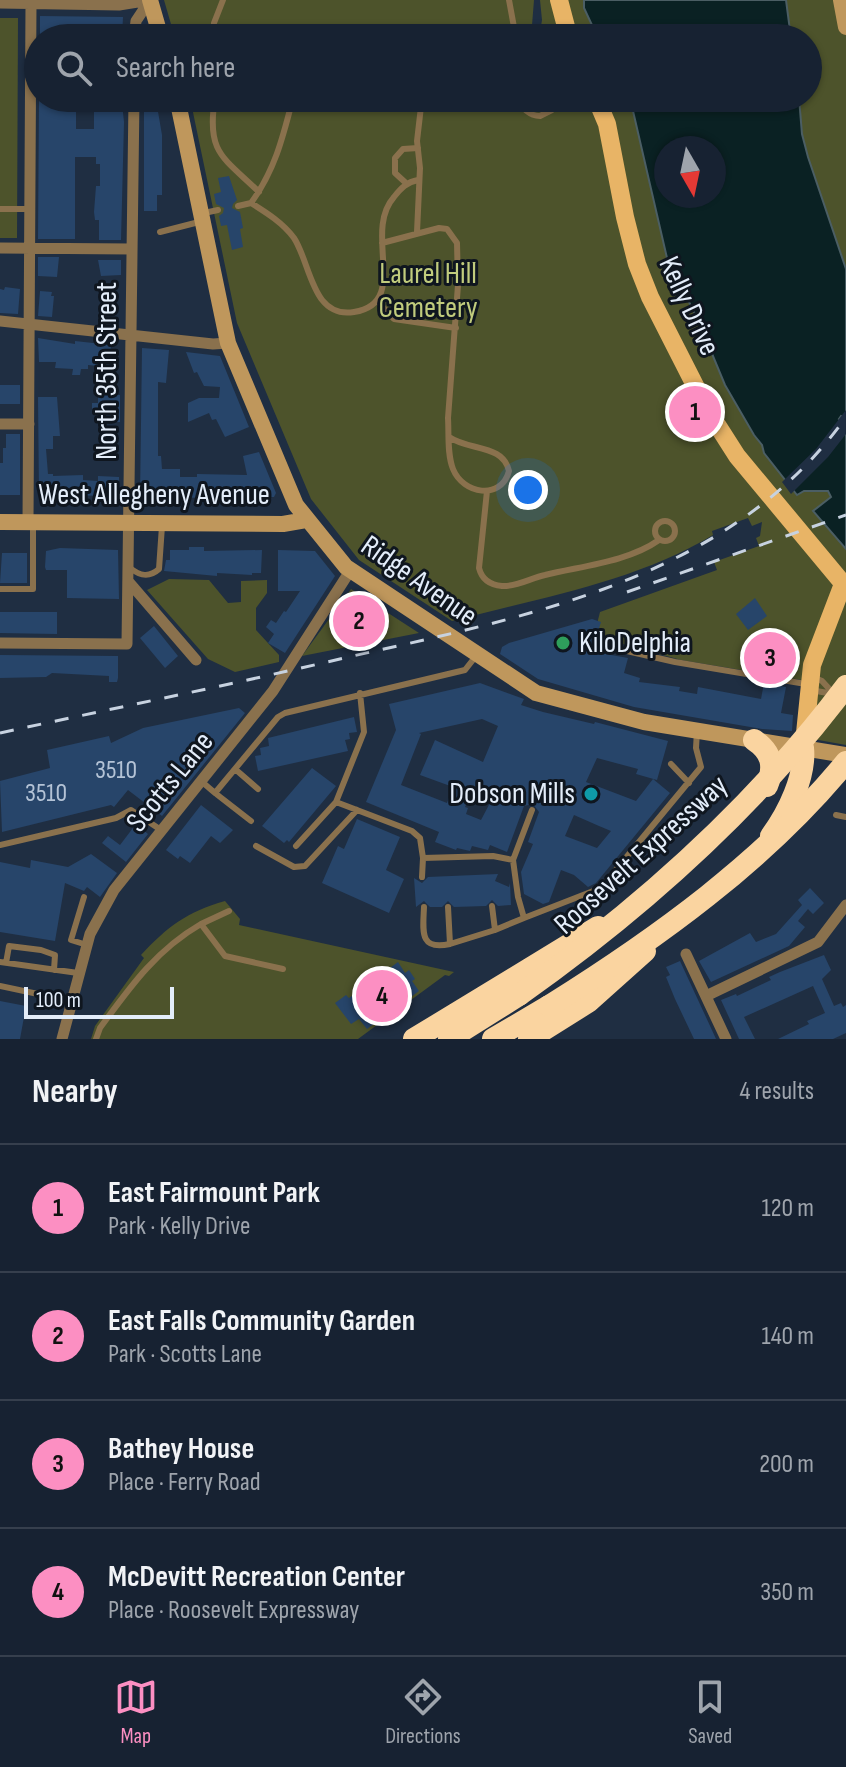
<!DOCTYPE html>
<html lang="en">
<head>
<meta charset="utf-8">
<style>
	:root { --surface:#172232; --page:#202a3a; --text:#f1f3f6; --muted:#9ea4ac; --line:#363f4d; --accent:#fc8fc2 }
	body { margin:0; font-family:"Sofia Sans Condensed",sans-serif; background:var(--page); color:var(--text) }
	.compass { position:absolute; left:654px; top:136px; width:72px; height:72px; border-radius:50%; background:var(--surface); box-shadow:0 2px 6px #0004; rotate:171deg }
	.scale { position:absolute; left:24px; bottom:20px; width:150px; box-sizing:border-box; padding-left:8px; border:4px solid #e3edfa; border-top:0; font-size:22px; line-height:28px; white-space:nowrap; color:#e3edfa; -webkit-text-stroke:6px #0f161f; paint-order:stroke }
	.you { position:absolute; left:528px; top:490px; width:28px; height:28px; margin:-20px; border:6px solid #fff; border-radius:50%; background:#1a73e8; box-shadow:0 0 0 12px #1a73e833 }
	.badge { display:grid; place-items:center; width:52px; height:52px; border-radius:50%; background:var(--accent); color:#111; font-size:26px; font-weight:700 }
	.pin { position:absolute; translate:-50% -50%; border:4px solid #fff; box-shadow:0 2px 8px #0006 }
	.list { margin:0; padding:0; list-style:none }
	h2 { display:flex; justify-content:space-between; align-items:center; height:104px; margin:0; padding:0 32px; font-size:34px }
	h2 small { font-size:26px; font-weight:400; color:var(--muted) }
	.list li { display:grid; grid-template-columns:52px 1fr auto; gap:24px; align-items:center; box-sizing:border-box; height:128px; padding:0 32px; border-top:2px solid var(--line) }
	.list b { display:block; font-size:30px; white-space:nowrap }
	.list p { margin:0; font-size:26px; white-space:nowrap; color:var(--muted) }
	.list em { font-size:26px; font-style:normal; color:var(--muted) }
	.icon { flex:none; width:44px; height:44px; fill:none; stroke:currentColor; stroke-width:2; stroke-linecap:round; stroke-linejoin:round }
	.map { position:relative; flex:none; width:846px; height:1039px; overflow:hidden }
	.search { position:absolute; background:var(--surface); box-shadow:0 2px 6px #0004; left:24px; right:24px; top:24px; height:88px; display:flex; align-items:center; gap:20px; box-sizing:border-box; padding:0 28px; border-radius:44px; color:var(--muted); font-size:30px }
	.sheet { height:616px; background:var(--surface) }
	nav { display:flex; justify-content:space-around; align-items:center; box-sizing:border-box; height:112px; border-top:2px solid var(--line); background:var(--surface); font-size:22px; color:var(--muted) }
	nav a { display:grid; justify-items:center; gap:4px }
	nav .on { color:var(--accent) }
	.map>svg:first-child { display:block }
	.green { fill:#4d532b }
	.water { fill:#0a2123; stroke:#4b5e64; stroke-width:2; fill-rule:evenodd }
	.pier { fill:#1f2e42 }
	.building { fill:#27456a; fill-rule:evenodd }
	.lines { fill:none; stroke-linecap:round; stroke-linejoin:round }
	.lane { stroke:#8a714d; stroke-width:6 }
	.street { stroke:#8a714d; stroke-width:11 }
	.secondary { stroke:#bf975c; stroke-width:16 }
	.primary { stroke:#e8b466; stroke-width:18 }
	.highway { stroke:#fad4a0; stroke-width:22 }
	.rail { stroke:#c7d2e0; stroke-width:3; stroke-dasharray:14 14; stroke-linecap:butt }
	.highway-bridge { stroke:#fad4a0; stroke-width:22 }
	.leisure-dot { fill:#2e9e5b; stroke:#0f161f; stroke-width:3 }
	.culture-dot { fill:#0f9aa8; stroke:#0f161f; stroke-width:3 }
	.labels { text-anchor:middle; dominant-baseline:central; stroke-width:6; stroke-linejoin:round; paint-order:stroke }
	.number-label { font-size:26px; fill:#b4c3d6 }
	.park-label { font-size:30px; fill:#c1cc7d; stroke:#0f161f }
	.street-label { font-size:30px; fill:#e3edfa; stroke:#0f161f }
	.poi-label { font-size:30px; fill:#e3edfa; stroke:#0f161f; text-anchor:start }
</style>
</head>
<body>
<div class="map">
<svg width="846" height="1039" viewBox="0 0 846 1039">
	<rect width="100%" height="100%" fill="#1f2e42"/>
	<path class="green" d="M164 0H534L531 38H175Z
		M540 0H584V8L598 38H539L542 20Z
		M786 0H846V269L808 157 802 134 799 98H808V38H791Z
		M0 18H18L17 238H0Z
		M190 98H630L667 258 698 320 725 385 754 435 762 445 764 453 798 495 804 491H827L831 497 814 511 846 549V745L813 739 814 682 681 660 594 636 600 612 717 570 714 562 759 546 756 538 760 536 762 522 752 526 748 518 712 531 713 535C635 582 539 598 452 621L359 560 311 499 237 323Z
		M169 579 209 580 228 603 241 602V581L267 580V593L256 608V630L279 655V662L235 672 208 659 147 590Z
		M351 589 419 633 302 656Z
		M225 901 240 919 239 925 454 972 449 976 445 975 358 1039H91L95 1026 144 958 141 955C168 926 187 912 225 901Z"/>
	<path class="water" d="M584 0H786L791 38H598L584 8Z
		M630 98H799L802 134 808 157 846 269V419L841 416 839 419 846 423V549L813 511 831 497 828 491H804L797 495 764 453 762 445 754 435 725 385 698 320 667 258ZM666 148H714V196H666Z"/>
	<path class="pier" d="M846 410V434L828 457 791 494 782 482 816 449Z"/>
	<path class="building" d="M40 16 123 17 122 38H40Z
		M39 98H76V129H94V104L122 103 124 122 121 240H99V220H95L94 212 96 186H100V164H96V157H75V239H38Z
		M144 98 156 100 162 135V195H157V211H144Z
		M229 176 237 200 233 204 232 208 240 212 243 228 240 229 243 247 232 250 227 225 221 226 219 216 223 213 224 208 216 204 214 194 221 192 218 178Z
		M38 257H59L57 277 38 276Z
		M98 260H121V275L101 276Z
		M5 287 20 289 18 314 0 313V289L4 290Z
		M40 291 52 292 51 296H54L52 317 38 316Z
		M38 338 75 344V341L111 345 109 367 88 365V369H81L80 375H72L73 369 55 368 56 362H39Z
		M142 348 169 350 166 383 158 382V456H161L162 469H180V477H197V474L247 475 243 456 259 452 276 493 274 497 140 498Z
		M186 352 220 356 249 427 225 437 216 419 212 420 209 413 188 422V403L199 398H219L220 387 204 386 197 372 194 373Z
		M0 385H20V404H0Z
		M98 395H120V422H104V411L92 412V403H98Z
		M38 397H57L60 436H53V449H46L48 474H53V476L83 475V480L98 481V476L119 477V496L39 495Z
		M6 434H20V495H0V463H3V448H6Z
		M189 547H204V551L262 550 261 573H252V575L217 573V576L164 571 166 560H170V550H189Z
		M60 548 118 550 119 599 67 598V570H46L45 567 46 551Z
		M278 550 315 551 335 576 285 653 268 643 274 634 266 627 271 620 276 623 284 611 286 612 300 591H278Z
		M2 553H27V583H0Z
		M755 598 767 616 748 630 736 614Z
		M0 612H57V634L0 633Z
		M592 619 601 622 596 638 604 639 599 644 600 653 628 658 624 673 640 678 639 682 680 687 679 691 697 694 698 687 761 699 764 683 786 687 781 713 793 715 792 731 762 729 634 707 538 679 500 654 502 647 509 643Z
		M154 626 178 656 165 668 140 638Z
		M781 648 788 649 784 674 756 669 757 663H753L755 649 780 653Z
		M0 655 118 656V678L117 682H109V676L52 673 46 677 0 678Z
		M480 683 524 699 521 705 543 712 594 724 595 722 668 741 657 780 636 774 638 769 597 758 586 782 636 801 653 779 670 793 596 883 588 887 574 875 561 870 549 902 543 904 524 894 521 872 533 844 528 842 539 812 533 804 524 806 507 852 490 845 488 850 472 846 470 851 457 848 456 850 435 842 439 832 366 802 396 730 389 704ZM482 719 498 726 483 762 435 740 420 775 453 787 447 803 401 785 421 734 419 733ZM471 793 491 801 481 820 466 814 468 808 465 807ZM574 815 599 826 611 831 597 848 565 836Z
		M239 708 245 713 162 816 128 790 114 807 111 805 2 832 0 781 50 768 47 750 109 736 111 743 143 728Z
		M354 717 357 732 349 733 350 739 345 740 348 751 258 771 255 756 261 755 260 748 269 746 268 738Z
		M312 768 336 786 289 842 287 840 284 843 262 826Z
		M201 805 233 830 220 843 211 836 190 863 180 856 178 859 166 850Z
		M357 819 400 837 386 870 404 879 389 913 322 883 338 846 344 849Z
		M136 824 148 834 126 862 102 843 108 836 120 845Z
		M91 854 117 873 100 897 87 887 84 891 65 883 55 941 0 932V862L30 868 31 860 68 867Z
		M498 874 495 881 509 887 510 883 511 905 498 906 492 900 486 906 454 907 448 901 442 907H430L424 901 416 907 414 878 422 883 428 877Z
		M810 888 824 903 813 914 808 909 798 921 805 927 789 946 711 982 699 961 750 933 756 942 776 934 802 905 798 900Z
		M824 955 831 970 822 979 834 1006 841 1003 843 1007 846 1005V1033L833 1039H778L809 1024 807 1021 825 1013 813 986 744 1017 755 1039H739L721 1000 736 994 737 996 771 980 769 977 780 972Z
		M680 961 711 1028 716 1039H694L675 999 666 977 670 975 666 967Z
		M398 962 405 973 409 970 415 979 412 981 419 991 367 1029 359 1019 351 1024 335 1003 346 995 349 998Z
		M0 1001 26 1006 20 1039H0Z"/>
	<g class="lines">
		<path class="lane" d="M509 0 516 38
			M213 38 214 23 223 0
			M350 38H369
			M215 98C206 153 223 157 259 192
			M520 98C519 108 531 116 540 116L552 110 551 98
			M407 184 395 173V158L403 149 418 148
			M251 203C267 213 283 223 294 238 311 264 312 319 354 312 411 303 362 233 394 197 401 188 407 182 418 180
			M238 206 251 203C275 170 283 137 293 98
			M0 209H29
			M204 213 218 210
			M160 232 199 222
			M417 232 420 168 417 141 422 98
			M382 243 439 228 447 229 457 243 458 285 448 418C449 434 447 454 453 469 463 494 501 501 509 471 503 444 469 451 449 437
			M378 302 394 319 456 328
			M487 491 479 568C482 580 490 585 502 586 517 587 531 578 545 575 581 566 628 562 659 540
			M655 531a10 10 0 1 1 20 0a10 10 0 1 1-20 0Z
			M130 568C140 576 149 578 159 569L162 526
			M0 589H33V526
			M605 646 675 662 806 684
			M813 677 822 681 834 694
			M810 690 834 694
			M671 764 689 783
			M235 769 258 789
			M201 781 215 793 278 717 285 713 465 670 476 656
			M215 793 251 821
			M336 802 412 831 420 838 423 858
			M532 810 513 860 518 897 524 918 601 888 701 767 696 748 697 731
			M836 815 846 817
			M0 845 116 818 131 810 161 830
			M256 846 294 867 305 866 357 810
			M296 846 336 802 364 732 360 693
			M422 877 423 858 493 856 513 860
			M84 897 71 940 87 945
			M492 906 495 930 524 918
			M424 907C423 931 419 951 450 944
			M448 907 450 944 495 930
			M201 924 229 911
			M0 962 78 973
			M6 963 9 946 41 950 55 955 54 970
			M0 986 71 1001
			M96 1039 100 1028C130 987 156 950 201 924L225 956 283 969"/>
		<path class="street" d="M0 3 119 5 150 0
			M134 38 136 21 150 0
			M0 248 132 249
			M0 321 213 344 228 343
			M0 424H29
			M28 522 31 4
			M128 581 196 660
			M0 643 127 644 134 98
			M686 954 726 1039
			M706 996 818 942 846 905
			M62 1039 90 934 114 890 273 691 350 571"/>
		<path class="secondary" d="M150 0 161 38
			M841 0 846 27
			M177 98 228 343 296 505 346 567 536 693 644 722 846 755
			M0 522 283 524 306 520"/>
		<path class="primary" d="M559 0 569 38
			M596 98 607 124 625 217 637 264 650 297 707 409 737 456 846 587
			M804 743 812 665 843 584"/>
		<path class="highway" d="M754 740C772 752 775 766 767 786
			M771 836C788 813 806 776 803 748
			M414 1039 598 927
			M449 1039 519 995
			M493 1039 549 1006
			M529 1039 588 1002 645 951"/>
		<path class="rail" d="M627 592 846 515
			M0 733C115 708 230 685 344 658 525 617 731 579 846 417"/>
		<path class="highway-bridge" d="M519 995C642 908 755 807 846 686
			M549 1006C656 939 765 861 846 762"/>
	</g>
	<circle class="leisure-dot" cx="563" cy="643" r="8"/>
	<circle class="culture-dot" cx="591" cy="794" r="8"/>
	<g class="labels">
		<g class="number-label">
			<text x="116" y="770">3510</text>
			<text x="46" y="793">3510</text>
		</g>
		<g class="park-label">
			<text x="428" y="274">Laurel Hill<tspan x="428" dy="34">Cemetery</tspan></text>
		</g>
		<g class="street-label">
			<text transform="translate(689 306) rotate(65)">Kelly Drive</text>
			<text transform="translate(107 371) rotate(-90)">North 35th Street</text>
			<text x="154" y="495">West Allegheny Avenue</text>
			<text transform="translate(419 581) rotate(35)">Ridge Avenue</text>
			<text transform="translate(170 782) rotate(-51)">Scotts Lane</text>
			<text transform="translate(641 855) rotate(-42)">Roosevelt Expressway</text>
		</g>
		<g class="poi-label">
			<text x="579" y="643">KiloDelphia</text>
			<text x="575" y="794" text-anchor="end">Dobson Mills</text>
		</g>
	</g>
</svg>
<svg class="compass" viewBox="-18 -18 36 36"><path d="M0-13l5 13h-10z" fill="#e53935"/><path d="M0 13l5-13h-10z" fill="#9ea4ac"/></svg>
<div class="scale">100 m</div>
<div class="you"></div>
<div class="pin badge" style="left:695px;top:412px">1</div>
<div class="pin badge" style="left:359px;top:621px">2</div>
<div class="pin badge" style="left:770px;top:658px">3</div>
<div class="pin badge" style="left:382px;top:996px">4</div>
<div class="search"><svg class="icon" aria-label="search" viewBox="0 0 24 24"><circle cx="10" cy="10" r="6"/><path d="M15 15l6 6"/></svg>Search here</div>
</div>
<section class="sheet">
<h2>Nearby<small>4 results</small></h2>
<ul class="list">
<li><span class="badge">1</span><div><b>East Fairmount Park</b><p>Park · Kelly Drive</p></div><em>120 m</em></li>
<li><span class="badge">2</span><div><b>East Falls Community Garden</b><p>Park · Scotts Lane</p></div><em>140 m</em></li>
<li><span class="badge">3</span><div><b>Bathey House</b><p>Place · Ferry Road</p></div><em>200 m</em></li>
<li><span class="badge">4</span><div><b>McDevitt Recreation Center</b><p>Place · Roosevelt Expressway</p></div><em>350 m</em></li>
</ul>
</section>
<nav>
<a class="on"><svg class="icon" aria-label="map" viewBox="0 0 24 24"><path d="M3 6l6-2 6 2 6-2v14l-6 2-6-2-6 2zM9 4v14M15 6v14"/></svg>Map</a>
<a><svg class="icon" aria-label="directions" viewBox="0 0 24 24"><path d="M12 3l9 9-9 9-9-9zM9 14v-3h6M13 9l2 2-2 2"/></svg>Directions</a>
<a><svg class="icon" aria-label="saved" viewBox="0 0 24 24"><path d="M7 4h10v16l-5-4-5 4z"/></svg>Saved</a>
</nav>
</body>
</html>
